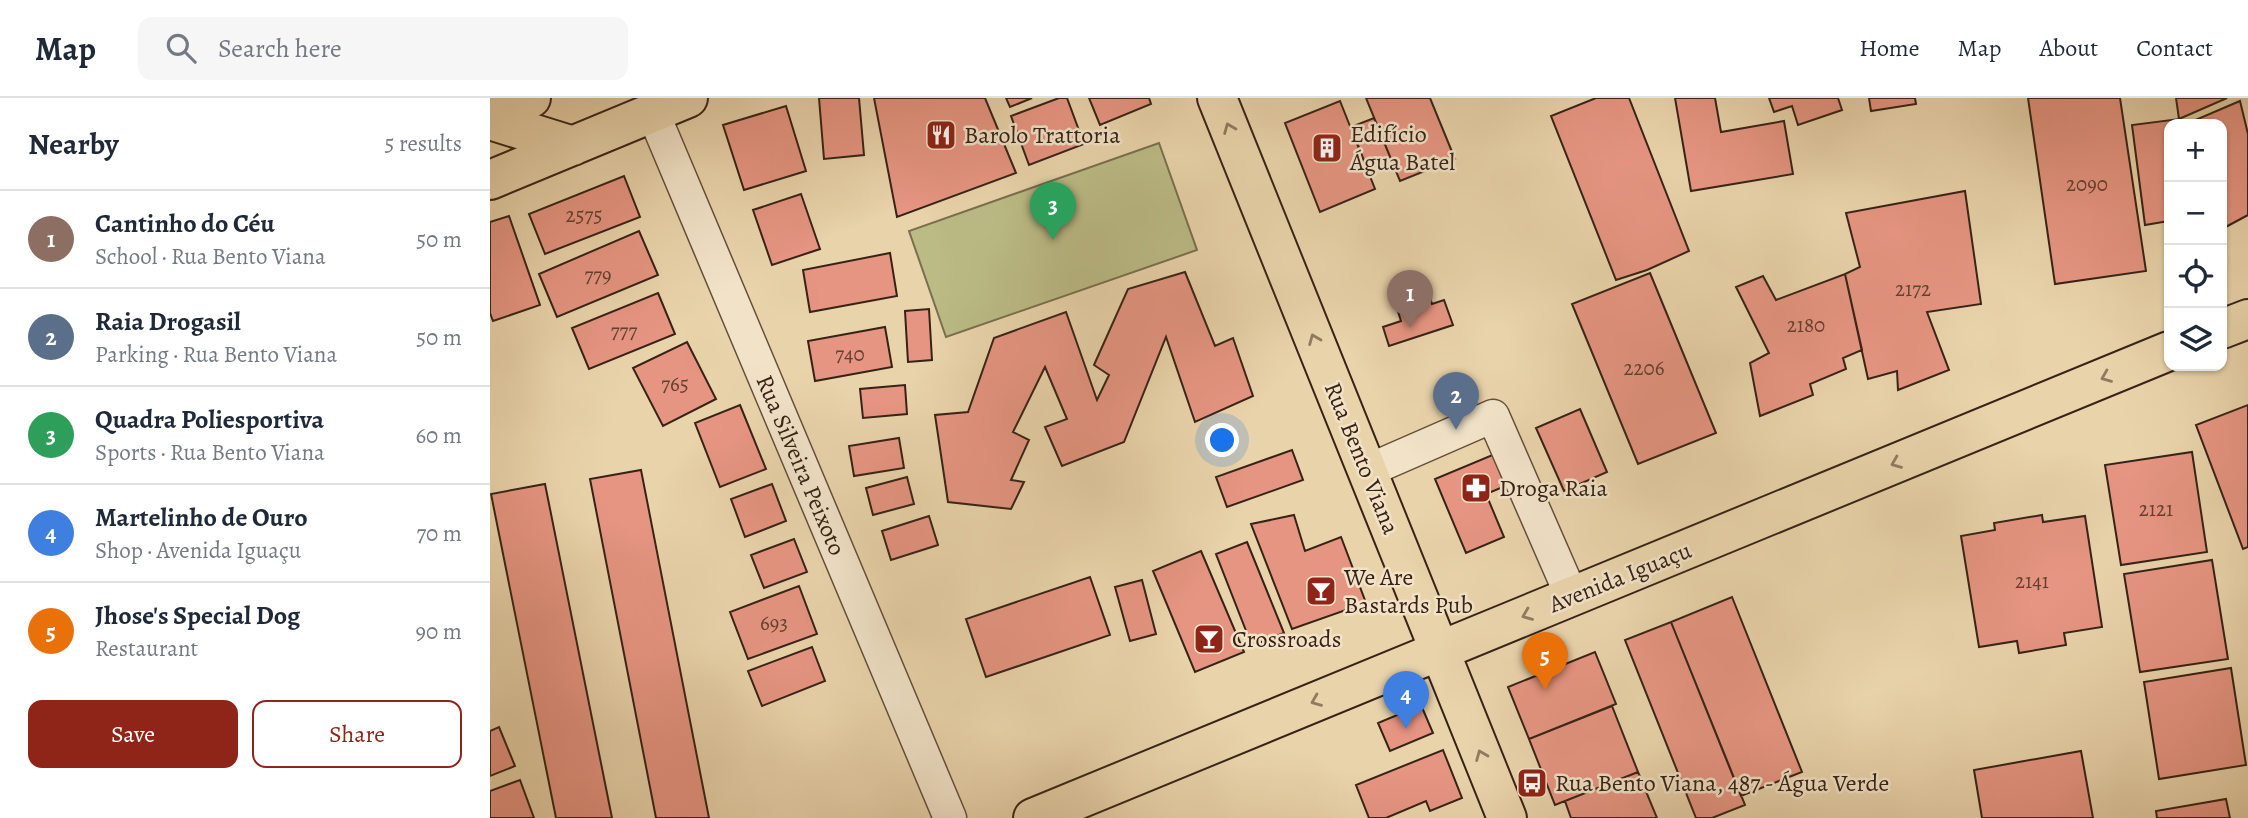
<!DOCTYPE html>
<html lang="en">
<head>
<meta charset="utf-8">
<style>
	:root { --surface:#fff; --page:#f6f6f7; --text:#1f2937; --muted:#747a83; --line:#e0e1e3; --accent:#8f2418 }
	body { margin:0; font-family:Alegreya,serif; background:var(--page); color:var(--text) }
	.controls { position:absolute; right:21px; top:21px; display:grid; overflow:hidden; border-radius:14px; box-shadow:0 2px 5px #0004 }
	.controls button { width:63px; height:63px; display:grid; place-items:center; padding:0; border:0; border-bottom:2px solid var(--line); background:var(--surface); color:var(--text); font:35px sans-serif }
	.you { position:absolute; left:733px; top:343px; width:24px; height:24px; margin:-18px; border:5px solid #fff; border-radius:50%; background:#1a73e8; box-shadow:0 0 0 10px #1a73e833 }
	.badge { display:grid; place-items:center; width:46px; height:46px; border-radius:50%; background:var(--accent); color:#fff; font-size:23px; font-weight:700 }
	.pin { position:absolute; translate:-50% -58px; filter:drop-shadow(0 2px 4px #0008) }
	.pin::after { content:''; position:absolute; top:37px; width:24px; height:21px; background:inherit; clip-path:polygon(0 0,100% 0,50% 100%) }
	.list { margin:0; padding:0; list-style:none }
	h2 { display:flex; justify-content:space-between; align-items:center; height:91px; margin:0; padding:0 28px; font-size:30px }
	h2 small { font-size:23px; font-weight:400; color:var(--muted) }
	.list li { display:grid; grid-template-columns:46px 1fr auto; gap:21px; align-items:center; box-sizing:border-box; height:98px; padding:0 28px; border-top:2px solid var(--line) }
	.list b { display:block; font-size:26px; white-space:nowrap }
	.list p { margin:0; font-size:23px; white-space:nowrap; color:var(--muted) }
	.list em { font-size:23px; font-style:normal; color:var(--muted) }
	.actions { display:flex; gap:14px; padding:21px 28px }
	.actions a { flex:1; padding:16px 0; border:2px solid var(--accent); border-radius:14px; text-align:center; font-size:24px; color:var(--accent) }
	.actions .main { background:var(--accent); color:#fff }
	.icon { flex:none; width:38px; height:38px; fill:none; stroke:currentColor; stroke-width:2; stroke-linecap:round; stroke-linejoin:round }
	.map { position:relative; flex:none; width:1758px; height:720px; overflow:hidden }
	header { display:flex; align-items:center; gap:42px; box-sizing:border-box; height:98px; padding:0 35px; background:var(--surface); border-bottom:2px solid var(--line) }
	header strong { font-size:33px }
	nav { display:flex; gap:38px; margin-inline-start:auto; font-size:24px }
	.search { width:490px; height:63px; background:var(--page); display:flex; align-items:center; gap:18px; box-sizing:border-box; padding:0 24px; border-radius:14px; color:var(--muted); font-size:26px }
	main { display:flex }
	aside { flex:1; background:var(--surface) }
	.map>svg:first-child { display:block }
	.green { fill:#bbbb86; stroke:#796f4e; stroke-width:2 }
	.building { fill:#e69582; stroke:#372316; stroke-width:2 }
	.lines { fill:none; stroke-linecap:round; stroke-linejoin:round }
	.minor-casing { stroke:#644f3b; stroke-width:35 }
	.major-casing { stroke:#372316; stroke-width:42 }
	.minor { stroke:#f1e2c8; stroke-width:32 }
	.major { stroke:#e9d3ab; stroke-width:38 }
	.oneway { stroke:#907b60 }
	.labels { text-anchor:middle; dominant-baseline:central; stroke-width:5; stroke-linejoin:round; paint-order:stroke }
	.number-label { font-size:21px; fill:#634031 }
	.poi-label { font-size:24px; fill:#372316; stroke:#f1e2c8; text-anchor:start }
	.street-label { font-size:24px; fill:#372316; stroke:#f1e2c8 }
</style>
</head>
<body>
<header>
<strong>Map</strong>
<div class="search"><svg class="icon" aria-label="search" viewBox="0 0 24 24"><circle cx="10" cy="10" r="6"/><path d="M15 15l6 6"/></svg>Search here</div>
<nav><a>Home</a><a>Map</a><a>About</a><a>Contact</a></nav>
</header>
<main>
<aside>
<h2>Nearby<small>5 results</small></h2>
<ul class="list">
<li><span class="badge" style="background:#8d6e63">1</span><div><b>Cantinho do Céu</b><p>School · Rua Bento Viana</p></div><em>50 m</em></li>
<li><span class="badge" style="background:#5c6f8a">2</span><div><b>Raia Drogasil</b><p>Parking · Rua Bento Viana</p></div><em>50 m</em></li>
<li><span class="badge" style="background:#2e9e5b">3</span><div><b>Quadra Poliesportiva</b><p>Sports · Rua Bento Viana</p></div><em>60 m</em></li>
<li><span class="badge" style="background:#3f7fe0">4</span><div><b>Martelinho de Ouro</b><p>Shop · Avenida Iguaçu</p></div><em>70 m</em></li>
<li><span class="badge" style="background:#e8710a">5</span><div><b>Jhose's Special Dog</b><p>Restaurant</p></div><em>90 m</em></li>
</ul>
<div class="actions"><a class="main">Save</a><a>Share</a></div>
</aside>
<div class="map">
<svg width="1758" height="720" viewBox="0 0 1758 720">
	<rect width="100%" height="100%" fill="#e9d3ab"/>
	<filter id="stains"><feTurbulence type="fractalNoise" baseFrequency=".00286" numOctaves="4"/><feColorMatrix values="0 0 0 0 .2 0 0 0 0 .09 0 0 0 0 .02 0 0 0 .5 -.17"/></filter>
	<radialGradient id="worn" r=".72"><stop offset=".6" stop-color="#630" stop-opacity="0"/><stop offset="1" stop-color="#630" stop-opacity=".3"/></radialGradient>
	<path class="green" d="M669 45 707 152 456 239 419 133Z"/>
	<path class="building" d="M329 0H369L374 57 334 61Z
		M384 0H495L526 75 407 119Z
		M516 0H542L520 9Z
		M569 0H577L594 46 539 67 521 18Z
		M599 0H659L661 6 610 27Z
		M876 0H940L965 61 910 83Z
		M1106 0H1139L1199 153 1157 172 1126 182 1061 18Z
		M1185 0H1225L1231 34 1294 23 1303 76 1201 93Z
		M1279 0H1348L1352 12 1308 27 1302 8 1284 14Z
		M1379 0H1425L1426 6 1381 13Z
		M1538 0H1630L1656 173 1565 186Z
		M1686 0H1737L1689 21Z
		M850 3 885 91 830 114 795 25Z
		M1750 3 1758 36V117L1732 131V26H1704L1703 23Z
		M296 8 316 73 254 92 233 27Z
		M884 20 901 61 877 70 861 29Z
		M1689 21 1690 26H1679V123L1655 127 1642 27Z
		M134 78 150 119 55 156 39 116Z
		M1475 93 1491 206 1437 214 1459 272 1408 292 1407 273 1378 281 1355 176 1370 169 1356 115Z
		M311 96 330 151 282 167 263 112Z
		M19 118 50 207 3 223 0 215V124Z
		M149 133 168 177 67 219 49 176Z
		M400 155 407 198 320 214 313 172Z
		M695 174 725 248 743 240 763 298 705 324 676 239 634 344 572 368 555 329 577 321 555 269 523 334 539 342 521 382 534 384 521 411 458 404 445 317 478 314 504 240 576 214 607 302 619 277 604 267 638 191Z
		M1160 175 1226 335 1148 366 1082 206Z
		M1355 176 1372 252 1353 260 1356 271 1320 286 1323 297 1270 318 1260 265 1279 255 1246 189 1273 178 1286 202Z
		M936 187 942 206 954 202 963 227 899 248 893 229 911 223 903 198Z
		M168 195 185 236 99 271 82 230Z
		M439 211 442 262 418 264 415 213Z
		M395 229 402 269 325 283 318 243Z
		M197 244 226 301 173 328 143 270Z
		M415 287 417 316 373 320 370 291Z
		M250 307 276 371 230 389 205 325Z
		M1758 307V449L1753 451 1706 327Z
		M1090 311 1117 374 1074 393 1046 330Z
		M409 340 414 370 364 378 359 348Z
		M802 352 813 382 737 409 726 379Z
		M1012 353 1025 384 996 396 1014 439 976 455 945 381Z
		M1702 354 1717 454 1631 467 1615 367Z
		M151 372 219 720H166L100 381Z
		M417 379 424 406 383 417 376 390Z
		M55 386 122 720H66L1 396Z
		M282 386 296 423 255 439 241 401Z
		M804 417 815 453 851 439 876 505 802 531 761 426Z
		M1552 417 1553 424 1595 418 1612 529 1574 535 1576 547 1529 555 1527 543 1489 549 1471 438 1505 432 1504 425Z
		M439 418 448 447 401 462 392 433Z
		M304 441 317 474 274 490 261 457Z
		M757 444 794 535 762 548 726 456Z
		M711 453 754 554 705 574 663 473Z
		M1722 462 1738 561 1650 574 1634 476Z
		M600 479 620 537 496 579 476 521Z
		M652 482 666 536 640 543 625 489Z
		M309 488 327 536 258 561 240 514Z
		M1242 499 1312 674 1251 698 1181 524Z
		M1181 524 1255 707 1222 720H1206L1135 542Z
		M322 549 335 583 272 608 258 573Z
		M1105 554 1126 606 1039 641 1018 589Z
		M1741 570 1756 667 1669 681 1654 584Z
		M931 607 943 635 900 653 888 625Z
		M1122 608 1148 674 1065 707 1039 641Z
		M9 629 25 668 0 678V633Z
		M953 652 972 700 940 713 936 703 896 720H879L866 687Z
		M1591 653 1603 720H1492L1484 672Z
		M1148 674 1167 720H1081L1075 703Z
		M30 682 44 720H0V693Z
		M1736 701 1740 720H1667L1666 713Z"/>
	<g class="lines">
		<g class="minor-casing">
			<path id="minor" d="M163 15 460 720
				M877 373 1003 318 1082 499"/>
		</g>
		<g class="major-casing">
			<path id="major" d="M727 0 1017 720
				M0 17 41 0
				M0 22 83 48
				M0 82 198 0
				M1732 231 1758 221
				M543 720 1679 253"/>
		</g>
		<use href="#minor" class="minor"/>
		<use href="#major" class="major"/>
	</g>
	<defs><path id="oneway-chevron" d="M-2-3.5L2.5 0L-2 3.5" fill="none" stroke-width="1.6" stroke-linecap="round" stroke-linejoin="round" transform="scale(1.75)"/></defs>
	<g class="oneway">
		<use href="#oneway-chevron" transform="translate(739 30) rotate(-112)"/>
		<use href="#oneway-chevron" transform="translate(824 241) rotate(-112)"/>
		<use href="#oneway-chevron" transform="translate(1616 279) rotate(158)"/>
		<use href="#oneway-chevron" transform="translate(1406 365) rotate(158)"/>
		<use href="#oneway-chevron" transform="translate(1037 517) rotate(158)"/>
		<use href="#oneway-chevron" transform="translate(826 603) rotate(158)"/>
		<use href="#oneway-chevron" transform="translate(991 657) rotate(-112)"/>
	</g>
	<defs>
		<g id="restaurant-square" transform="scale(1.575)"><rect x="-9" y="-9" width="18" height="18" rx="4" fill="#8f2418" stroke="#f1e2c8"/><path d="M-5-6h1v4h1v-4h1v4h1v-4h1v5L-1.5 .5V6h-2V.5L-5-1ZM5-6V6H3V1.5H1.5Q1.5-4 5-6Z" fill="#fff"/></g>
		<g id="building-square" transform="scale(1.575)"><rect x="-9" y="-9" width="18" height="18" rx="4" fill="#8f2418" stroke="#f1e2c8"/><path d="M-4-6H4V6H1V3H-1V6H-4ZM-2.5-4.3h1.7v1.8h-1.7ZM.8-4.3h1.7v1.8H.8ZM-2.5-1h1.7V.8h-1.7ZM.8-1h1.7V.8H.8Z" fill="#fff"/></g>
		<g id="pharmacy-square" transform="scale(1.575)"><rect x="-9" y="-9" width="18" height="18" rx="4" fill="#8f2418" stroke="#f1e2c8"/><path d="M-2-6h4v4h4v4h-4v4h-4v-4h-4v-4h4Z" fill="#fff"/></g>
		<g id="bar-square" transform="scale(1.575)"><rect x="-9" y="-9" width="18" height="18" rx="4" fill="#8f2418" stroke="#f1e2c8"/><path d="M-6-5H6L.8 .8V4.5H3.5V6h-7V4.5H-.8V.8Z" fill="#fff"/></g>
		<g id="bus-square" transform="scale(1.575)"><rect x="-9" y="-9" width="18" height="18" rx="4" fill="#8f2418" stroke="#f1e2c8"/><path d="M-5-6H5V4H4V6H2V4H-2V6H-4V4H-5ZM-3.5-4V0h7V-4ZM-3.5 1.2v1.5H-2V1.2ZM2 1.2v1.5H3.5V1.2Z" fill="#fff"/></g>
	</defs>
	<g fill-rule="evenodd">
		<use href="#restaurant-square" x="451" y="37"/>
		<use href="#building-square" x="837" y="50"/>
		<use href="#pharmacy-square" x="986" y="390"/>
		<use href="#bar-square" x="831" y="493"/>
		<use href="#bar-square" x="719" y="541"/>
		<use href="#bus-square" x="1042" y="685"/>
	</g>
	<g class="labels">
		<g class="number-label">
			<text x="1597" y="86">2090</text>
			<text x="94" y="117">2575</text>
			<text x="108" y="177">779</text>
			<text x="1423" y="191">2172</text>
			<text x="1316" y="227">2180</text>
			<text x="134" y="233">777</text>
			<text x="360" y="256">740</text>
			<text x="1154" y="270">2206</text>
			<text x="185" y="286">765</text>
			<text x="1666" y="411">2121</text>
			<text x="1542" y="483">2141</text>
			<text x="284" y="525">693</text>
		</g>
		<g class="poi-label">
			<text x="860" y="36">Edifício<tspan x="860" dy="28">Água Batel</tspan></text>
			<text x="474" y="37">Barolo Trattoria</text>
			<text x="1009" y="390">Droga Raia</text>
			<text x="854" y="479">We Are<tspan x="854" dy="28">Bastards Pub</tspan></text>
			<text x="742" y="541">Crossroads</text>
			<text x="1065" y="685">Rua Bento Viana, 487 - Água Verde</text>
		</g>
		<g class="street-label">
			<text transform="translate(872 360) rotate(68)">Rua Bento Viana</text>
			<text transform="translate(311 367) rotate(67)">Rua Silveira Peixoto</text>
			<text transform="translate(1130 479) rotate(-22)">Avenida Iguaçu</text>
		</g>
	</g>
	<rect width="100%" height="100%" filter="url(#stains)"/>
	<rect width="100%" height="100%" fill="url(#worn)"/>
</svg>
<div class="controls">
<button>+</button>
<button>−</button>
<button><svg class="icon" aria-label="locate" viewBox="0 0 24 24"><circle cx="12" cy="12" r="6"/><path d="M12 2v4M12 18v4M2 12h4M18 12h4"/></svg></button>
<button><svg class="icon" aria-label="layers" viewBox="0 0 24 24"><path d="M12 4l9 5-9 5-9-5zM3 14l9 5 9-5"/></svg></button>
</div>
<div class="you"></div>
<div class="pin badge" style="left:920px;top:230px;background:#8d6e63">1</div>
<div class="pin badge" style="left:966px;top:332px;background:#5c6f8a">2</div>
<div class="pin badge" style="left:563px;top:142px;background:#2e9e5b">3</div>
<div class="pin badge" style="left:916px;top:631px;background:#3f7fe0">4</div>
<div class="pin badge" style="left:1055px;top:592px;background:#e8710a">5</div>
</div>
</main>
</body>
</html>
